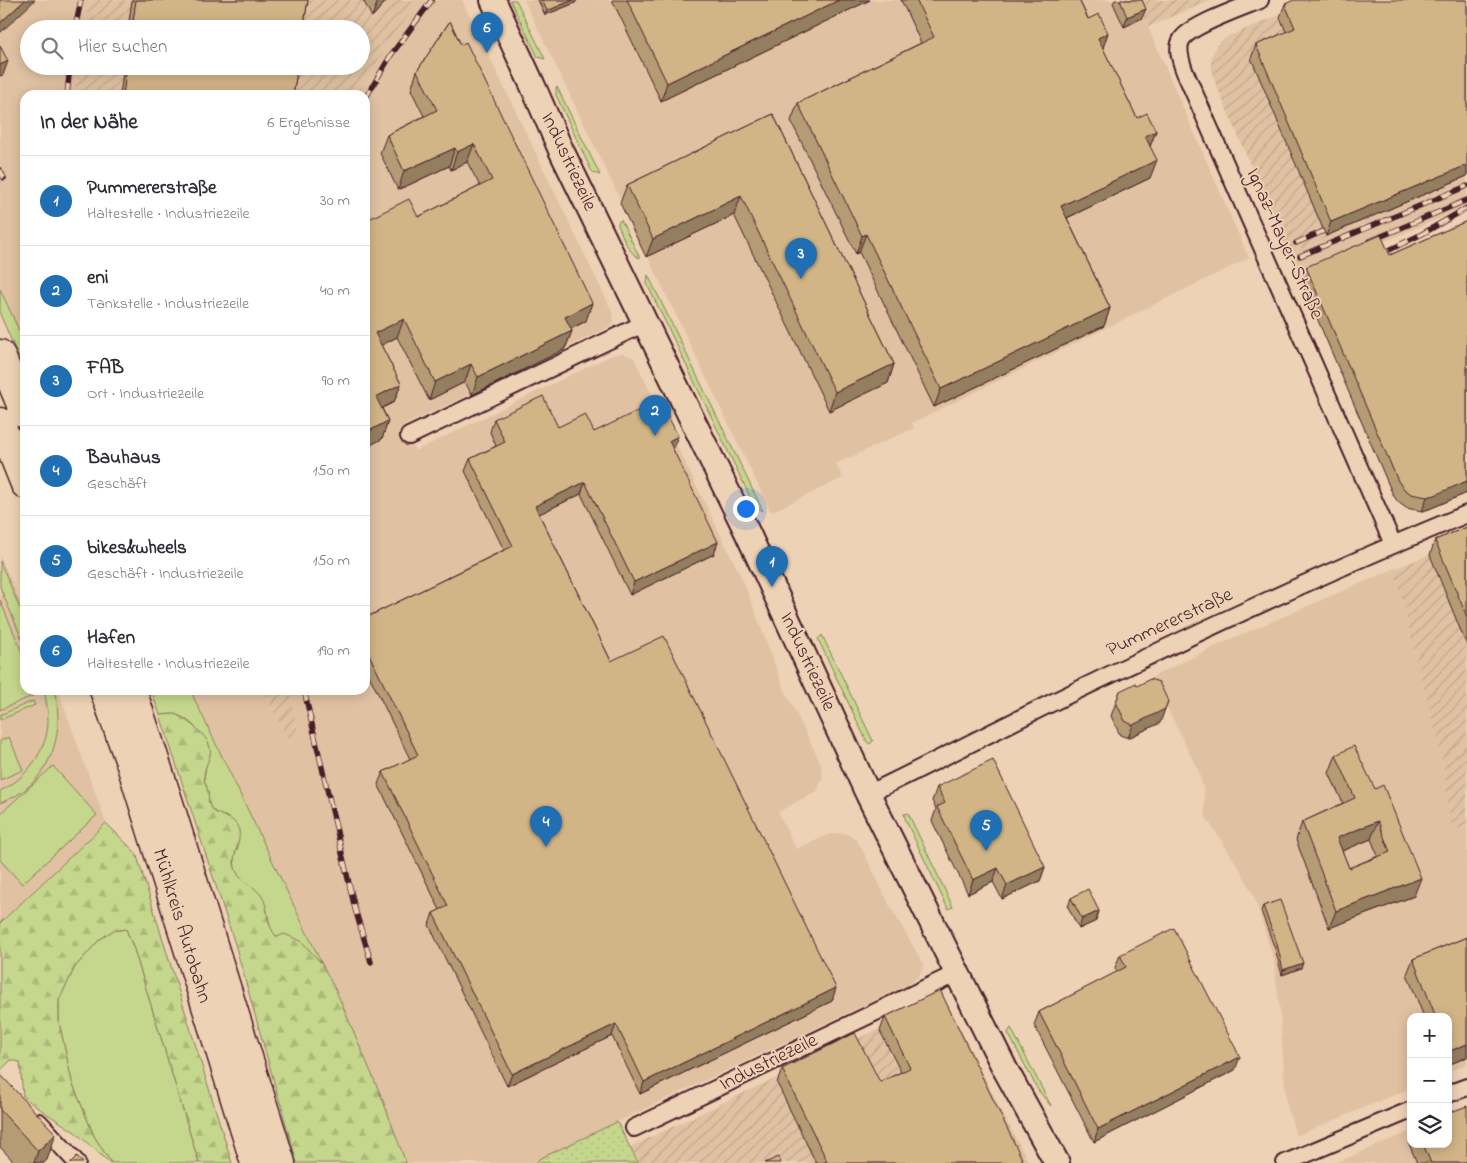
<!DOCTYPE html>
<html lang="de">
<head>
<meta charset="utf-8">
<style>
	:root { --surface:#fff; --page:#f7f7f7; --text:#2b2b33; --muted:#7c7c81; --line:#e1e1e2; --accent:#1f6fb2 }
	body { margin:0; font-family:"Indie Flower",sans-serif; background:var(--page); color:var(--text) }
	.controls { position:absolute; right:15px; bottom:15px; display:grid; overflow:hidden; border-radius:10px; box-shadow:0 2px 12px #0003 }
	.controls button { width:45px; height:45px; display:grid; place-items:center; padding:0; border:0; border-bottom:1px solid var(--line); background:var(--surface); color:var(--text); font:25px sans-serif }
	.you { position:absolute; left:745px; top:508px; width:18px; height:18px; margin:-12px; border:4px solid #fff; border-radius:50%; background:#1a73e8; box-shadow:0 0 0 8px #1a73e833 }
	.badge { display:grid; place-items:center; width:32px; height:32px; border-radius:50%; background:var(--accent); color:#fff; font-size:16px; font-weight:700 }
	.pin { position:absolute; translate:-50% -41px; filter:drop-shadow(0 1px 2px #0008) }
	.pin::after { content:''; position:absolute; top:26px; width:18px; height:15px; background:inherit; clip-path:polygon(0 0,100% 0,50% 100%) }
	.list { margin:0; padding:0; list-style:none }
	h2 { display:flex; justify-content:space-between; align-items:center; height:65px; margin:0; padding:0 20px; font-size:21px }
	h2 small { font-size:16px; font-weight:400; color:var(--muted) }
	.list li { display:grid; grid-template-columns:32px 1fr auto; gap:15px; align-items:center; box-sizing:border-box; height:90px; padding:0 20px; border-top:1px solid var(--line) }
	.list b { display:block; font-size:19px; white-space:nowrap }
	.list p { margin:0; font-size:16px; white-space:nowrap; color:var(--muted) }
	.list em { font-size:16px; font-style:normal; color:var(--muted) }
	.icon { flex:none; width:28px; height:28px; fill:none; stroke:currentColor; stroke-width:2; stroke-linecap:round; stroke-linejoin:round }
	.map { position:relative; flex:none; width:1467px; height:1163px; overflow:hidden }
	.search { position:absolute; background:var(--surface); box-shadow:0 2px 12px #0003; left:20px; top:20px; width:350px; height:55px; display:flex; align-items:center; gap:12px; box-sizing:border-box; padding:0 18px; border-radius:28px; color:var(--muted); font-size:19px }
	.panel { position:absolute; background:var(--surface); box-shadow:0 2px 12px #0003; left:20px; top:90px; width:350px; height:605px; border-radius:15px }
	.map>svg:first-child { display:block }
	.built { fill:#e0c2a2 }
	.industrial { fill:url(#industrial-furrows) }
	.green { fill:#c5d78c; stroke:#887b5c }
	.forest { fill:url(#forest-firs); stroke:#887b5c }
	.garden { fill:url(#garden-dots); stroke:#887b5c }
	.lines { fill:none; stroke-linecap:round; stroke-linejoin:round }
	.minor-casing { stroke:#4a1f2b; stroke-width:20 }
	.secondary-casing { stroke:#4a1f2b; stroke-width:28 }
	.motorway-casing { stroke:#4a1f2b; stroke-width:31 }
	.minor { stroke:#eed2b5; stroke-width:16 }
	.secondary { stroke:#eed2b5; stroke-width:24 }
	.motorway { stroke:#eed2b5; stroke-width:28 }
	.rail-casing { stroke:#4a1f2b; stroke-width:5.5 }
	.rail { stroke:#eed2b5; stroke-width:4; stroke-dasharray:11; stroke-linecap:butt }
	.wall { fill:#b59c74; stroke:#4a1f2b; fill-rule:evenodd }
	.shaded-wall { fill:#937f5e; stroke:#4a1f2b }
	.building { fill:#d2b587; stroke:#4a1f2b; fill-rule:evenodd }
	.labels { text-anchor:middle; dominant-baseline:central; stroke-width:4; stroke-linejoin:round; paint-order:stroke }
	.street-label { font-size:20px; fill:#4a1f2b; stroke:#eed2b5 }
</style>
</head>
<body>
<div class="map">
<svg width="1467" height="1163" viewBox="0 0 1467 1163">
	<defs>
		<pattern id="industrial-furrows" width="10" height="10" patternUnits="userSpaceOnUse" patternTransform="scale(1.25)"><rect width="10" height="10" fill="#e0c2a2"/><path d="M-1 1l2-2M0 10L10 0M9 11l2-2" fill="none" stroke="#c2a68c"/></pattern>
		<pattern id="forest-firs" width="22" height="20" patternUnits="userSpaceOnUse" patternTransform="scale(1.25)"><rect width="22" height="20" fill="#c5d78c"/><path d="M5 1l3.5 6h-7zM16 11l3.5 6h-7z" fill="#abb879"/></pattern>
		<pattern id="garden-dots" width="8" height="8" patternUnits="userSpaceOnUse" patternTransform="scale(1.25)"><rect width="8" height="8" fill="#c5d78c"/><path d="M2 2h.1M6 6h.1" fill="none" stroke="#abb879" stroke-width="1.8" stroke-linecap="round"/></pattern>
	</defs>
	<rect width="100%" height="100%" fill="#eed2b5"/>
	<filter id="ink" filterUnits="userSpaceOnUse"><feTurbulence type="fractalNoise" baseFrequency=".02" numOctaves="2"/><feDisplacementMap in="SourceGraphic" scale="10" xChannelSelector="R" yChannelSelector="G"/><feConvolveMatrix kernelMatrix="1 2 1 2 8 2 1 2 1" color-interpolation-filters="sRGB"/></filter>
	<g filter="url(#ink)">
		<path class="built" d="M0 0H89L84 29H29V66H78L75 95H25V343L0 289Z
			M418 0H462L611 309 614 320 613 324 605 329 405 425 415 451 612 355 623 353 634 358 745 585 783 686 821 764 823 778 817 791 778 812 796 849 828 835 837 833 847 834 855 839 861 847 890 906 924 965 919 976 909 984 539 1159 536 1163H406L382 1098 337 993 190 690H263L289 743 299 737 290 690H365V95H357L402 22Z
			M524 0H1136L1249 258 912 423 914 428 836 464 843 478 771 512Z
			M1467 178V207L1299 277 1289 254Z
			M0 555 25 613V690H58L106 823 0 923Z
			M1394 569 1444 769 1447 801 1454 832 1467 827V1064L1448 1072V1017H1411V1088L1296 1136 1286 1102 1280 1013 1274 961 1259 912 1253 894 1240 869 1205 816 1204 792 1199 772 1152 677 1231 639Z
			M1411 1131V1144H1448L1467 1163H1335Z"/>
		<path class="industrial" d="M89 0H419L395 34 357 95H75L78 66H361V29H84Z
			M1136 0H1211L1148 27Z
			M1315 0H1467V178L1289 254 1214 80 1211 65 1212 55 1217 45 1227 37Z
			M1467 539V826L1453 832 1447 801 1444 769 1394 569Z
			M263 690H290L299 738 289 743Z
			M931 1004 948 1009 953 1014 1001 1111 1029 1163H638L630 1147Z"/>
		<path class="green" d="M510 0H516L545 59 538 57Z
			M557 87 600 175 594 173 591 170 556 95V88Z
			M621 220 640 258C628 254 623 236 618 225V222Z
			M648 275 763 511 755 507 647 284Z
			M0 289 25 343V372L0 314Z
			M0 561 25 620V646L0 587Z
			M0 600 25 659V690H38L39 693 0 710Z
			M822 635 873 741 870 744 867 742 818 639Z
			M44 690H54C67 737 48 786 0 803V791C26 779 48 750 48 721 48 710 46 700 44 690Z
			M151 690H190L322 964 301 941 277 937 271 930 266 907 254 888 241 880 235 869 234 856 238 847 227 817 215 813 209 805 208 792 204 779 206 765 210 754C203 737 195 721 177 715 172 713 165 715 160 715Z
			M33 701 35 705 0 720V715Z
			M9 737 23 770 0 780V741Z
			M53 766 97 815 22 884 0 860V814Z
			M908 813 953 907 948 909 906 821 904 814Z
			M126 929 134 949 199 1163H111L94 1136 72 1082 59 1022V1000L75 967 99 940 112 931Z
			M1011 1028 1051 1106 1038 1090 1008 1033Z"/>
		<path class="forest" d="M175 714C188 721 214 738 210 755 208 763 204 769 204 777 204 782 207 787 208 792 209 796 208 800 209 803 212 817 229 814 236 824 246 838 230 853 235 868 239 882 253 884 261 895 270 907 264 923 277 937L284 934 301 941 322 964 337 993 382 1098 406 1163H297L235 944 160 715Z
			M106 823 136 853 232 1163H199L134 949 126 929 112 931 99 940 75 967 59 1000V1022L72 1082 94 1136 111 1163H110L75 1132 35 1106 23 1096 20 1062 11 1060 0 1071V923Z"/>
		<path class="garden" d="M617 1122 638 1163H536L539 1159Z"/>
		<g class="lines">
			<g class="minor-casing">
				<path id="minor" d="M1260 0C1243 7 1191 25 1182 39 1176 48 1181 61 1184 70L1393 544
					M409 436 645 323
					M868 794C937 761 1005 725 1074 692 1204 629 1334 568 1467 514
					M1448 1094 1467 1087
					M39 1122 77 1163
					M634 1128 957 973
					M1285 1163 1411 1110"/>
			</g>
			<g class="secondary-casing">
				<path id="secondary" d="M493 0 532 84 560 148 748 534 868 794 1005 1069 1057 1163"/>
			</g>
			<g class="motorway-casing">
				<path id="motorway" d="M0 354 25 414
					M0 422 25 484
					M104 690 131 765 255 1163
					M132 690 168 800 281 1163"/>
			</g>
			<use href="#minor" class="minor"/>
			<use href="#secondary" class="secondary"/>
			<use href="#motorway" class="motorway"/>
			<g class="rail-casing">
				<path id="rail" d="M75 29 81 0
					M67 95 70 66
					M365 99 391 55 432 0
					M0 170 4 178
					M1370 241 1467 200
					M1296 243 1324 231
					M1379 255 1422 234 1467 208
					M1300 256 1467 186
					M304 690 355 909 371 962"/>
			</g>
			<use href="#rail" class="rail"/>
		</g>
		<path class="wall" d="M132 0H308L303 29H128Z
			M363 0H387L372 17Z
			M538 0H577L575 3 545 15Z
			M612 0H870L661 101Z
			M901 0H1079L1137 118 1156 131 1150 146V178L1067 218 1110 308 1104 326 934 407 859 252 856 254 791 121 798 103 921 43Z
			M1115 0H1142V18L1124 27 1113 3Z
			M1467 0V176L1326 236 1251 58 1256 45 1286 32 1280 17 1285 4Z
			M450 21 586 321 571 329 572 331 565 349 472 395 465 382 429 400 397 337 381 345 401 384 394 402 382 408 388 421 382 439 365 221 418 217 480 186 467 162 451 170 449 166 398 190 380 153 387 135 424 116 411 90 417 71Z
			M124 66H298L293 95H120Z
			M773 114 894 364 888 383 829 411 734 215 646 257 620 203 627 185Z
			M1467 221V493L1429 509 1422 511 1406 508 1398 502 1393 495 1301 281 1306 267 1390 255Z
			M494 419 558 427 594 432 678 436 674 448 673 449 714 554 630 595 581 494 539 514 611 661 832 1001 640 1094 612 1036 507 1086 429 925 433 913 440 910 378 784 383 772 410 759 365 667V618L504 550 465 471 470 459 496 446 490 432Z
			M1467 527V646L1430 555 1435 540Z
			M1120 691 1160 723 1128 738 1120 735 1111 716Z
			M1336 755 1375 789 1414 896 1329 928 1296 840 1302 822 1343 803 1329 773ZM1371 839 1378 856 1349 868 1342 851Z
			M937 787 1045 867 1040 881 1002 899 993 882 968 894 932 821 936 809 932 801Z
			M1071 898 1099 911 1096 921 1079 929 1068 907Z
			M1263 906 1301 968 1282 975 1275 949 1261 911Z
			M1467 937V1057L1448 1065V1017H1424L1407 974 1413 959Z
			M1120 955 1235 1070 1094 1142 1034 1025 1039 1012 1117 972 1115 968Z
			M885 1017 1024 1163H816L777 1083 782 1069 880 1082 901 1072 880 1031Z
			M0 1074 47 1160 44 1163H15L0 1147Z
			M1411 1140V1144H1448L1467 1163H1417L1409 1144Z"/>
		<path class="shaded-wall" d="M25 0H35L0 33V23Z
			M379 0H387L372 17 377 3Z
			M573 0H577L575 3 545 15 547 11Z
			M839 0H870L661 101 667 83Z
			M1146 9 1142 18 1124 27 1127 17Z
			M1108 33 1102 51 1098 38Z
			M8 61 3 75 0 76V65Z
			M1156 131 1149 149 1145 136Z
			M474 144 467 162 451 170 457 152Z
			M455 148 449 166 398 190 404 171Z
			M1157 160 1150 178 1054 224 1061 206Z
			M1467 165V176L1326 236 1331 222Z
			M741 196 734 215 646 257 653 239Z
			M866 234 859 252 856 254 862 236Z
			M592 303 586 321 558 335 565 317Z
			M1110 308 1104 326 934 407 941 389Z
			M404 319 397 337 369 352 375 333Z
			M572 331 565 349 472 395 478 377Z
			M471 364 465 382 429 400 435 382Z
			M894 364 888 383 829 411 835 392Z
			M401 384 394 402 369 415 376 397Z
			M388 421 382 439 365 448V433Z
			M678 436 674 448 664 453 669 441Z
			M1467 481V493L1429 509 1422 511 1427 497Z
			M585 482 581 494 531 518 535 506Z
			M718 542 714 554 630 595 634 582Z
			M1168 701 1160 723 1128 738 1133 725Z
			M1378 821 1371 839 1330 856 1337 838Z
			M1045 867 1040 881 1002 899 1007 885Z
			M998 868 993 882 968 894 973 880Z
			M1421 878 1414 896 1329 928 1336 911Z
			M1099 911 1096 921 1079 929 1082 919Z
			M1303 963 1301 968 1282 975 1283 970Z
			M836 988 832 1001 640 1094 644 1082Z
			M616 1024 612 1036 507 1086 512 1074Z
			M1467 1044V1057L1448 1065V1056L1450 1051Z
			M1240 1057 1235 1070 1094 1142 1098 1129Z
			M56 1134 47 1160 44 1163H34L38 1151Z"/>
		<path class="building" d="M0 0H25L0 23Z
			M136 0H308L303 29H132Z
			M542 0H573L547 11Z
			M627 0H839L667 83Z
			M916 0H1079L1088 19 1099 14 1108 33 1098 38 1137 118 1147 113 1156 131 1145 136 1157 160 1061 206 1110 308 941 389 866 234 862 236 798 103 934 37Z
			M1120 0H1142L1146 9 1127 17Z
			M1294 0H1467V165L1331 222 1256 45 1295 28 1285 4Z
			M450 21 461 45 466 42 592 303 565 317 572 331 478 377 471 364 435 382 404 319 375 333 401 384 376 397 388 421 365 433V221L409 199 418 217 492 180 474 144 457 152 455 148 404 171 387 135 437 110 417 71Z
			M0 46 8 61 0 65Z
			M127 66H298L293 95H123Z
			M773 114 894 364 835 392 741 196 653 239 627 185Z
			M1467 221V481L1435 495 1427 497 1411 494 1403 488 1398 481 1306 267 1381 235 1390 255Z
			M543 396 558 427 585 414 594 432 660 400 678 436 669 441 718 542 634 582 585 482 535 506 611 661 664 636 836 988 644 1082 616 1024 512 1074 433 913 448 906 383 772 418 755 365 646V618L513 546 470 459 505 442 494 419Z
			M1467 527V617L1435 540Z
			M1150 679 1159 682 1168 701 1165 709 1133 725 1125 721 1116 702 1120 691 1136 683 1137 686Z
			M1354 746 1375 789 1383 785 1421 878 1336 911 1302 822 1355 798 1336 755ZM1378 821 1390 852 1349 868 1337 838Z
			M993 760 1045 867 1007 885 998 868 973 880 937 807 945 803 937 787Z
			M1088 889 1099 911 1082 919 1071 898Z
			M1280 900 1303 963 1283 970 1277 944 1263 906Z
			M1174 928 1240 1057 1098 1129 1039 1012 1126 967 1120 955Z
			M1467 937V1044L1450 1051 1448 1046V1017H1436L1413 959Z
			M940 990 1024 1163H823L827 1161 782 1069 855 1033 880 1082 910 1068 885 1017Z
			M0 1074 56 1134 38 1151 0 1110Z
			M1467 1106V1161L1463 1163H1431L1423 1144H1448V1113Z
			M77 1156 83 1163H70Z
			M778 1157 781 1163H765Z"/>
	</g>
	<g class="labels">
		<g class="street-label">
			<text transform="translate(568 162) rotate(65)">Industriezeile</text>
			<text transform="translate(1284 244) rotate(66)">Ignaz-Mayer-Straße</text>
			<text transform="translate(1170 623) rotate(-25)">Pummererstraße</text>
			<text transform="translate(807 662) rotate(65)">Industriezeile</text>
			<text transform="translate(181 926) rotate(73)">Mühlkreis Autobahn</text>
			<text transform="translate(769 1063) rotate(-26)">Industriezeile</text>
		</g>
	</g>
</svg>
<div class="controls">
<button>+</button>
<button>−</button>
<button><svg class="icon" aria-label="layers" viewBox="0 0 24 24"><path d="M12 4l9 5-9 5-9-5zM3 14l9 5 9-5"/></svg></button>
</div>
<div class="you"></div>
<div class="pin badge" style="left:772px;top:587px">1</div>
<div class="pin badge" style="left:655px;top:436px">2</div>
<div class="pin badge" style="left:801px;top:279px">3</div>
<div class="pin badge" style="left:546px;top:847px">4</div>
<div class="pin badge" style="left:986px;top:851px">5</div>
<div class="pin badge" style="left:487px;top:53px">6</div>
<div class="search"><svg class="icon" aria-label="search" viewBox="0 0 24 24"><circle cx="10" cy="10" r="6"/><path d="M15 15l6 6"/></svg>Hier suchen</div>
<section class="panel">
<h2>In der Nähe<small>6 Ergebnisse</small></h2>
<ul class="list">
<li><span class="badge">1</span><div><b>Pummererstraße</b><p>Haltestelle · Industriezeile</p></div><em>30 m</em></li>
<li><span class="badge">2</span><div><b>eni</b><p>Tankstelle · Industriezeile</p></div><em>40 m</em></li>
<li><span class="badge">3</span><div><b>FAB</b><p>Ort · Industriezeile</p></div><em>90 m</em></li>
<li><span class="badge">4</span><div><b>Bauhaus</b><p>Geschäft</p></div><em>150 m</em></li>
<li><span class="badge">5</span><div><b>bikes&amp;wheels</b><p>Geschäft · Industriezeile</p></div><em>150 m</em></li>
<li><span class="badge">6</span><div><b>Hafen</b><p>Haltestelle · Industriezeile</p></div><em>190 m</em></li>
</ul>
</section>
</div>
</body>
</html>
